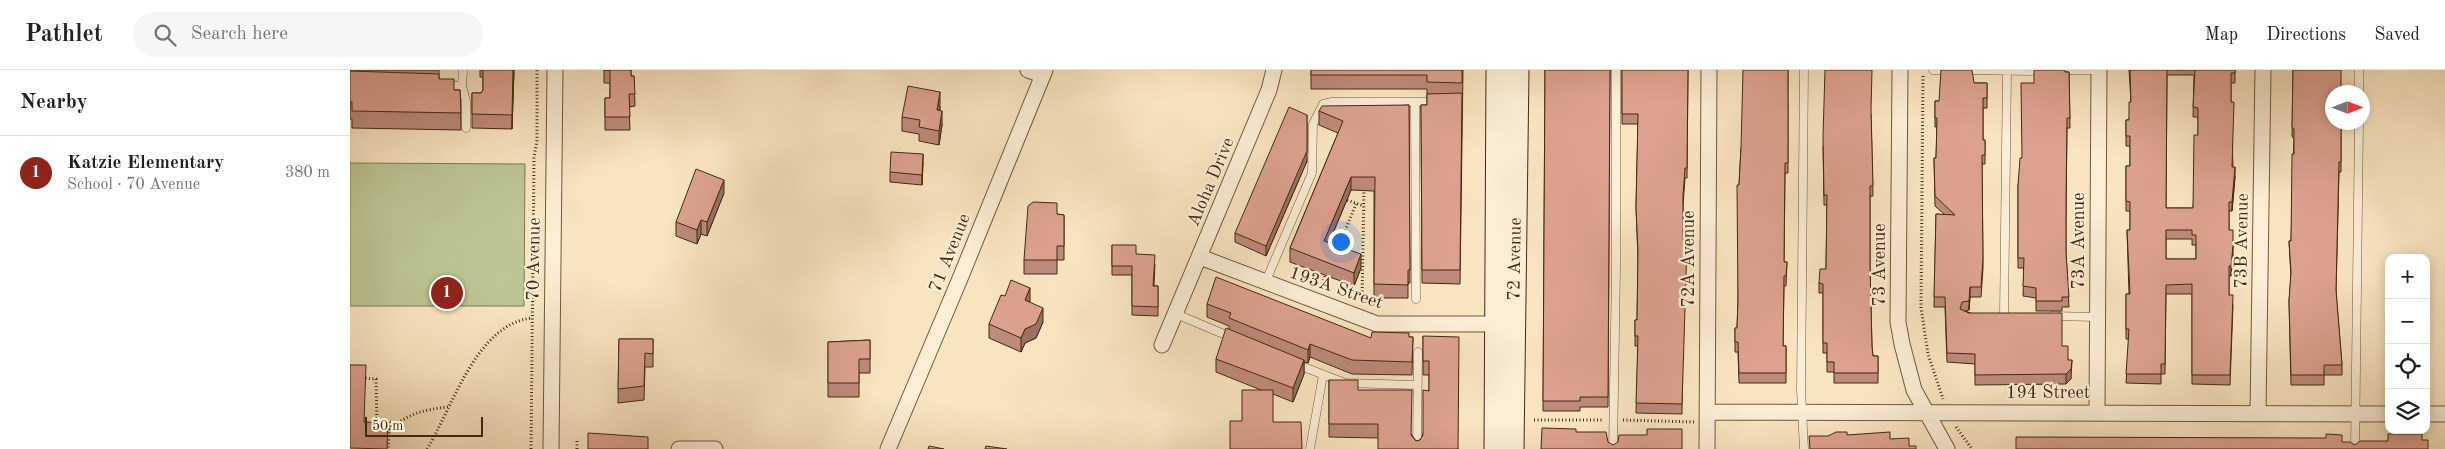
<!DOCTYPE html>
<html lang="en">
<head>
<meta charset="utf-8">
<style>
	:root { --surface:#fff; --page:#f6f6f6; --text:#202124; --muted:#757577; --line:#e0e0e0; --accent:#8f2418 }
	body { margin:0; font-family:"Old Standard TT",serif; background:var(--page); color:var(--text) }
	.controls { position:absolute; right:15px; bottom:15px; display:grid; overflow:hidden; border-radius:10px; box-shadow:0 2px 12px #0003 }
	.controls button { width:45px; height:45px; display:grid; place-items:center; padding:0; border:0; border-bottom:1px solid var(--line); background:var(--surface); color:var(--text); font:25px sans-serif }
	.compass { position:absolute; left:1975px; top:15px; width:45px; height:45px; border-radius:50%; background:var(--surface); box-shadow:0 2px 12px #0003; rotate:90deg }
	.scale { position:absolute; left:15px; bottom:12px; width:118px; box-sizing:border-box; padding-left:5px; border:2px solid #44290c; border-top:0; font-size:14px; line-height:18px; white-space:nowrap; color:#44290c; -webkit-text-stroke:4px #faeed6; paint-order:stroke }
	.you { position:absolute; left:990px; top:171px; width:18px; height:18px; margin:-12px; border:4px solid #fff; border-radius:50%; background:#1a73e8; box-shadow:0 0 0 8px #1a73e833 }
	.badge { display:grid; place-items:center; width:32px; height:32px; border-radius:50%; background:var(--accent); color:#fff; font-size:16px; font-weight:700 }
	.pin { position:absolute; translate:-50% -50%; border:2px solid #fff; box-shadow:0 1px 5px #0006 }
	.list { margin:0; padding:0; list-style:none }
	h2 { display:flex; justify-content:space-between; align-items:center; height:65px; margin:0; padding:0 20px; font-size:21px }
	h2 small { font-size:16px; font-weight:400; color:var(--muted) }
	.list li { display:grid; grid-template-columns:32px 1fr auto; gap:15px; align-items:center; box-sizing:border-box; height:75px; padding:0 20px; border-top:1px solid var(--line) }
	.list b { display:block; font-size:19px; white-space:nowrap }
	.list p { margin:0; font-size:16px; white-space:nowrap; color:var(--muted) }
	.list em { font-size:16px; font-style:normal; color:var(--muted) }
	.icon { flex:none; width:28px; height:28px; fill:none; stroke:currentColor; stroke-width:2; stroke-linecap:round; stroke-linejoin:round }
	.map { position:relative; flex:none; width:2095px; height:379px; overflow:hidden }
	header { display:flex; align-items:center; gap:30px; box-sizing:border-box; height:70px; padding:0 25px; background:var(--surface); border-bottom:1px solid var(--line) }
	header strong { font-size:24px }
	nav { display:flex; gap:28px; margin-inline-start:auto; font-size:18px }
	.search { width:350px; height:45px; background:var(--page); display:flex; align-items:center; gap:12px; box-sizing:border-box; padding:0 18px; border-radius:28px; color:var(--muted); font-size:19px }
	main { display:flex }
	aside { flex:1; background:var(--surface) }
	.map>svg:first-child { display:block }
	.green { fill:#bdc593; stroke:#807750 }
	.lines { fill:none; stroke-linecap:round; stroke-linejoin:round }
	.lane-casing { stroke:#715839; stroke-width:9 }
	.street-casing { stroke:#715839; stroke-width:17 }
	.secondary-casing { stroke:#44290c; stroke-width:23 }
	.path { stroke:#44290c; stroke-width:3; stroke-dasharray:1 2.5; stroke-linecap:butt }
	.lane { stroke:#faeed6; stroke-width:8 }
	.street { stroke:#faeed6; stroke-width:15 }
	.secondary { stroke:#faeed6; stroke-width:21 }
	.wall { fill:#bd8b7b; stroke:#44290c; fill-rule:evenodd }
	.shaded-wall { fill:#9a7164; stroke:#44290c }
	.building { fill:#dca28f; stroke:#44290c; fill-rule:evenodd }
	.labels { text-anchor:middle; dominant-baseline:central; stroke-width:4.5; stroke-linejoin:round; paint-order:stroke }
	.street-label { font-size:18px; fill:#44290c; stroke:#faeed6 }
</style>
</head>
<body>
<header>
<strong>Pathlet</strong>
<div class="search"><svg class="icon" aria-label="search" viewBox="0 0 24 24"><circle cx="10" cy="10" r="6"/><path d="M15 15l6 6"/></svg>Search here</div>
<nav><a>Map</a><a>Directions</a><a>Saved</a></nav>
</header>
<main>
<aside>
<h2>Nearby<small></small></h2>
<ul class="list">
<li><span class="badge">1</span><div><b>Katzie Elementary</b><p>School · 70 Avenue</p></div><em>380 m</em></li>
</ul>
</aside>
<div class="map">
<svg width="2095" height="379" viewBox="0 0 2095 379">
	<rect width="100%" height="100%" fill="#f8e5c0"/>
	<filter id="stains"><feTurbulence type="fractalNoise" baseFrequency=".004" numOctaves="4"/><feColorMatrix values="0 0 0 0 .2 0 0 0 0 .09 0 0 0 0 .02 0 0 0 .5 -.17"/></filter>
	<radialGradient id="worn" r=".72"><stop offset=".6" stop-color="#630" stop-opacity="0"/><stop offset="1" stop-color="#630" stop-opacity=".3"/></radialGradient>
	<path class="green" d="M0 93 175 94 174 236H0Z"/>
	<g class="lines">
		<g class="lane-casing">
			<path id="lane" d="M113 0 112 16 116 31V58
				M1583 0H1601
				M1613 0 1694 1
				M1705 0H1749
				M94 15 112 16
				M2009 22V0
				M1065 32 1066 229
				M915 213 962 103 963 54 973 34 982 32H1087
				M829 240 831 246 883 268
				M1654 245 1657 1
				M1702 246 1747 247
				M946 294 995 313 1067 315
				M960 379 973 305
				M1067 379 1068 282
				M1263 379 1266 200V0
				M1454 379 1451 319 1454 0
				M2005 379 2009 52"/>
		</g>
		<g class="street-casing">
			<path id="street" d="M678 0 692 5
				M1550 0 1548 252 1552 274 1564 320 1597 379
				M850 187 1027 254H1146
				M812 275 919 20 924 0
				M1357 342 2039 344
				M1747 342 1749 0
				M1908 343 1913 0
				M2076 344H2095
				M201 379 205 0
				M329 379H365
				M538 379 609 211 695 0
				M1357 379 1359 0"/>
		</g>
		<g class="secondary-casing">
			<path id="secondary" d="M1145 379 1147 0
				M1163 379 1168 0"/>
		</g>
		<path class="path" d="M1573 6 1571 238 1578 284 1593 329
			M994 129 1014 136
			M987 180 1006 134
			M971 217 977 201
			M1012 232 1014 116
			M12 308 26 309 27 352H40L38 379
			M1184 350H1254
			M1273 350 1344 352
			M1606 357 1622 379
			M39 359C61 343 72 340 98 337
			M77 379C103 337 126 254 182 248
			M181 379 184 88 187 70V0
			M227 379V371"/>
		<use href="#lane" class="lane"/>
		<use href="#street" class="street"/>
		<use href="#secondary" class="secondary"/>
	</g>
	<path class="wall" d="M0 0H89V9L104 20H110L111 60 2 58V49H0Z
		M130 0H164L162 59 122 58V23H131L133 20V7H130Z
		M254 0H281V6H284L285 36 279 37 280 60H255V28H260V13H254Z
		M961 0H1113L1110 214 1072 213 1071 35H1077V19H961Z
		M1195 0H1260L1258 337H1230V341H1193Z
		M1272 0H1338L1337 108H1335L1333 136 1332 344 1286 343 1288 276H1285V250H1287L1288 189 1286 137 1288 54H1272Z
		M1438 0V103H1435L1434 192H1437L1436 216H1434L1433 276H1436V313H1389L1388 282H1385V258H1387L1388 231 1389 115 1391 78Z
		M1779 0H1885V13H1881V32L1883 97 1885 107 1882 141H1879V160L1883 186 1881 206H1879V225L1883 235 1880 315 1842 314V224H1816L1815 304H1811V314L1776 313 1779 269H1776V224H1779L1777 160H1780V141H1776V96H1780V76H1776V50H1779L1781 32ZM1817 5H1844L1843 47H1848V65L1843 138H1816ZM1816 169H1842V175H1846V189H1816Z
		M1943 0 1991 52V102H1989L1986 222 1992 295V305H1974V315H1941L1939 231 1941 207 1939 171H1941L1944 69 1942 66Z
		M1715 2H1719L1720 58H1717L1716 143V182L1719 237H1712V241H1686V228L1673 226 1674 198H1668V116L1672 88Z
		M1624 13H1637V38H1633V70H1635V94H1632L1633 198 1631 227H1620L1619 240 1615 241 1712 276 1718 290 1721 309 1716 314 1625 315V294L1597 292 1595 237H1584L1586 144 1595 145 1585 136 1584 88H1586L1587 57H1585V31H1589Z
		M1059 35 1060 213H1058V228H1024V121L1001 120 979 173 1011 198 1004 216 940 192V178L988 63 969 55V41Z
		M590 36V40L592 55 589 75 569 71V64L552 61V47Z
		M1521 44 1523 126H1520V196L1522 277 1523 286H1528V313H1484V302H1477V283H1473V223H1469V213L1476 199 1477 135H1474L1473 76Z
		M957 91 916 186 885 172V163Z
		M573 93 572 115 540 112V102Z
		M374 123 357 166 351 164 347 174 326 166V152Z
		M707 144 714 145V190H707V204H674V190Z
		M762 175 786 184 805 194 804 216H808V246L782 245V205H762Z
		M655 226 693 252 686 268 675 273 671 282 639 268V254Z
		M857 234 1021 268 1063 267 1062 305 1002 304 960 287 958 293 954 292V304L943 332 923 324 892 351 911 320 866 302V289L879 259V256L857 247Z
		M1073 266 1108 379 1028 368 979 367V310L1008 320 1062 365 1066 371 1070 370 1073 365 1079 321V305H1073Z
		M269 269H303V297H295L294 330 268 333Z
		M520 270V303H509V327H478V272Z"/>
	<path class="shaded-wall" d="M163 0H164L162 59V45Z
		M590 22V36L587 54V40Z
		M592 41V55L589 75V61Z
		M957 45V91L916 186V176Z
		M573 84V93L572 115V105Z
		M1885 97V107L1882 141V132Z
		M1001 107V120L974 184V171Z
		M374 110V123L357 166V152Z
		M351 150V164L347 174V160Z
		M1883 176V186L1881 206V196Z
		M1011 184V198L1004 216V203Z
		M1620 217V227L1619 240V231Z
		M680 218V232L675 230Z
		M693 238V252L686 268 675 273 671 282V268L675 259Z
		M960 274V287L958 293V280Z
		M954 290V304L943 332V318Z
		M1722 290 1721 309 1716 314V304Z"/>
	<path class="building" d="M133 0H163L162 45 122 44V23H131L133 20Z
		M254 0H281V6H284L285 24H279L280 47H255V28H260V0Z
		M961 0H1112V13L1077 12V5H961Z
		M1195 0H1260L1258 327H1230V331H1193Z
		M1272 0H1338L1337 98H1335L1333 126V167L1334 175H1337L1332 334 1286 333 1288 266H1285V250H1287L1288 182 1286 137 1288 44H1272Z
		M1393 0H1438V93H1435L1434 192H1437L1436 206H1434L1433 276H1436V303H1389L1388 272H1385V258H1387L1388 229 1387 115H1389L1391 78Z
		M1475 0H1522L1521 40 1523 116H1520V196L1522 277 1523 286H1528V303H1484V292H1477V273H1473V214L1469 213 1470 199H1476L1477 125H1474L1473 66Z
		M1591 0H1622L1624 13H1637V28H1633V70H1635V85H1632L1633 189 1631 217H1620L1619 231 1612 232 1610 239 1619 243H1712V276H1718V290H1722L1721 299 1716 304 1625 305V284L1597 283 1595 227H1584L1586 144 1605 145 1585 126 1584 88H1586L1587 48H1585V31H1589Z
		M1684 0H1715V2H1719L1720 48H1717L1716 134V182L1719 227H1712V231H1686V218L1673 216 1674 188H1668V116L1670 88H1672L1671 13H1684Z
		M1780 0H1817L1816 138H1843L1844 65H1848V38L1843 37 1845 0H1885V3H1881V32H1884L1882 97H1885L1882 132H1879V160H1883V176L1881 196H1879V225H1883L1880 305H1842V214L1816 215 1815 294H1811V304H1776L1779 259H1776V224H1780L1777 160H1780V132L1776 131V96H1780V66H1776V50H1779V32H1781ZM1816 160H1842V165H1846V189H1816Z
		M1943 0H1991V22H1982V52H1991V92H1989L1986 220 1992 295H1974V305H1941L1939 231 1941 202 1939 171H1941L1942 84H1944V59L1942 57Z
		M0 1 89 4V9H104V20H110L111 43 2 41V32H0Z
		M558 16 590 22 587 40 592 41 589 61 569 57 570 50 552 47Z
		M1112 23 1110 200H1072L1071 35H1077V24Z
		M1059 35 1060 200H1058V215L1024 214 1025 107H1001L974 171 1011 184 1004 203 940 178 993 51 969 41 972 36Z
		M939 37 957 45V81L916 176 885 163Z
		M541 82 573 84 572 105 540 102Z
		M346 99 374 110 357 152 351 150 347 160 326 152Z
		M683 132 707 133V144L714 145V176H707V190H674L678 136Z
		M762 175H786V184L805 185 803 216H808V237L782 236V196H762Z
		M866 207 1021 268 1022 262 1059 263V267H1063L1062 292 1002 290 960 274 958 280 879 248 881 243 857 234Z
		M661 210 680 218 675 230 693 238 686 254 675 259 671 268 639 254 651 225 655 226Z
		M876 258 954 290 943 318 866 289Z
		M1073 266 1109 267 1108 379H1028V354H979V310H1008V320H1062L1061 365 1066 371 1070 370 1073 365V320L1079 321V291H1073Z
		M269 269H303V284L295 283 294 316 268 319Z
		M520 270V289H509V313H478V272Z
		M0 295H16L14 352 38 353 37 379 0 378Z
		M892 320H923V352H951L952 379H880V351H892Z
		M1192 358 1226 359V362H1256L1258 372 1263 375 1268 372 1269 365H1297V359H1332V379H1191Z
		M1486 362H1497V365L1540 362V369L1559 368V376H1566V379H1460L1459 366H1478Z
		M238 363 298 367V379H238Z
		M1976 364 1992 365V372H2000L2005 375 2010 371H2038V364H2072V370H2078V379H1666V367L1976 368Z
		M579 376 594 379H578Z
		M636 376 657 379H635Z"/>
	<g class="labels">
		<g class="street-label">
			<text transform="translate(861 112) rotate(-67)">Aloha Drive</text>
			<text transform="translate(1729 171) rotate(-90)">73A Avenue</text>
			<text transform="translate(1892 171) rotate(-89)">73B Avenue</text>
			<text transform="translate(600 183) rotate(-68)">71 Avenue</text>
			<text transform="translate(184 189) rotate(-89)">70 Avenue</text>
			<text transform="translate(1165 189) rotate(-89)">72 Avenue</text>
			<text transform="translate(1339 189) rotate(-90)">72A Avenue</text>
			<text transform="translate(1530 195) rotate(-90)">73 Avenue</text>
			<text transform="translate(986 218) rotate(19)">193A Street</text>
			<text x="1698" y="323">194 Street</text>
		</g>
	</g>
	<rect width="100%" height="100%" filter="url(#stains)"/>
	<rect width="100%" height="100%" fill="url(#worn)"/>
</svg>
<div class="controls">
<button>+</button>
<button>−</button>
<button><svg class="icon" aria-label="locate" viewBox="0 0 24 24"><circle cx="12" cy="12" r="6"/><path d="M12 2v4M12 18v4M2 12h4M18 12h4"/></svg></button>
<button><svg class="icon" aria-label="layers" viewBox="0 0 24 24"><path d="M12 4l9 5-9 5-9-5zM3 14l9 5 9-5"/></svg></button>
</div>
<svg class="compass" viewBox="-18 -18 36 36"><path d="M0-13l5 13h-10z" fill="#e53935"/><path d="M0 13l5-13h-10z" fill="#757577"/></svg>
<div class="scale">50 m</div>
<div class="you"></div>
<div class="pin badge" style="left:97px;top:223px">1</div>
</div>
</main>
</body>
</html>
